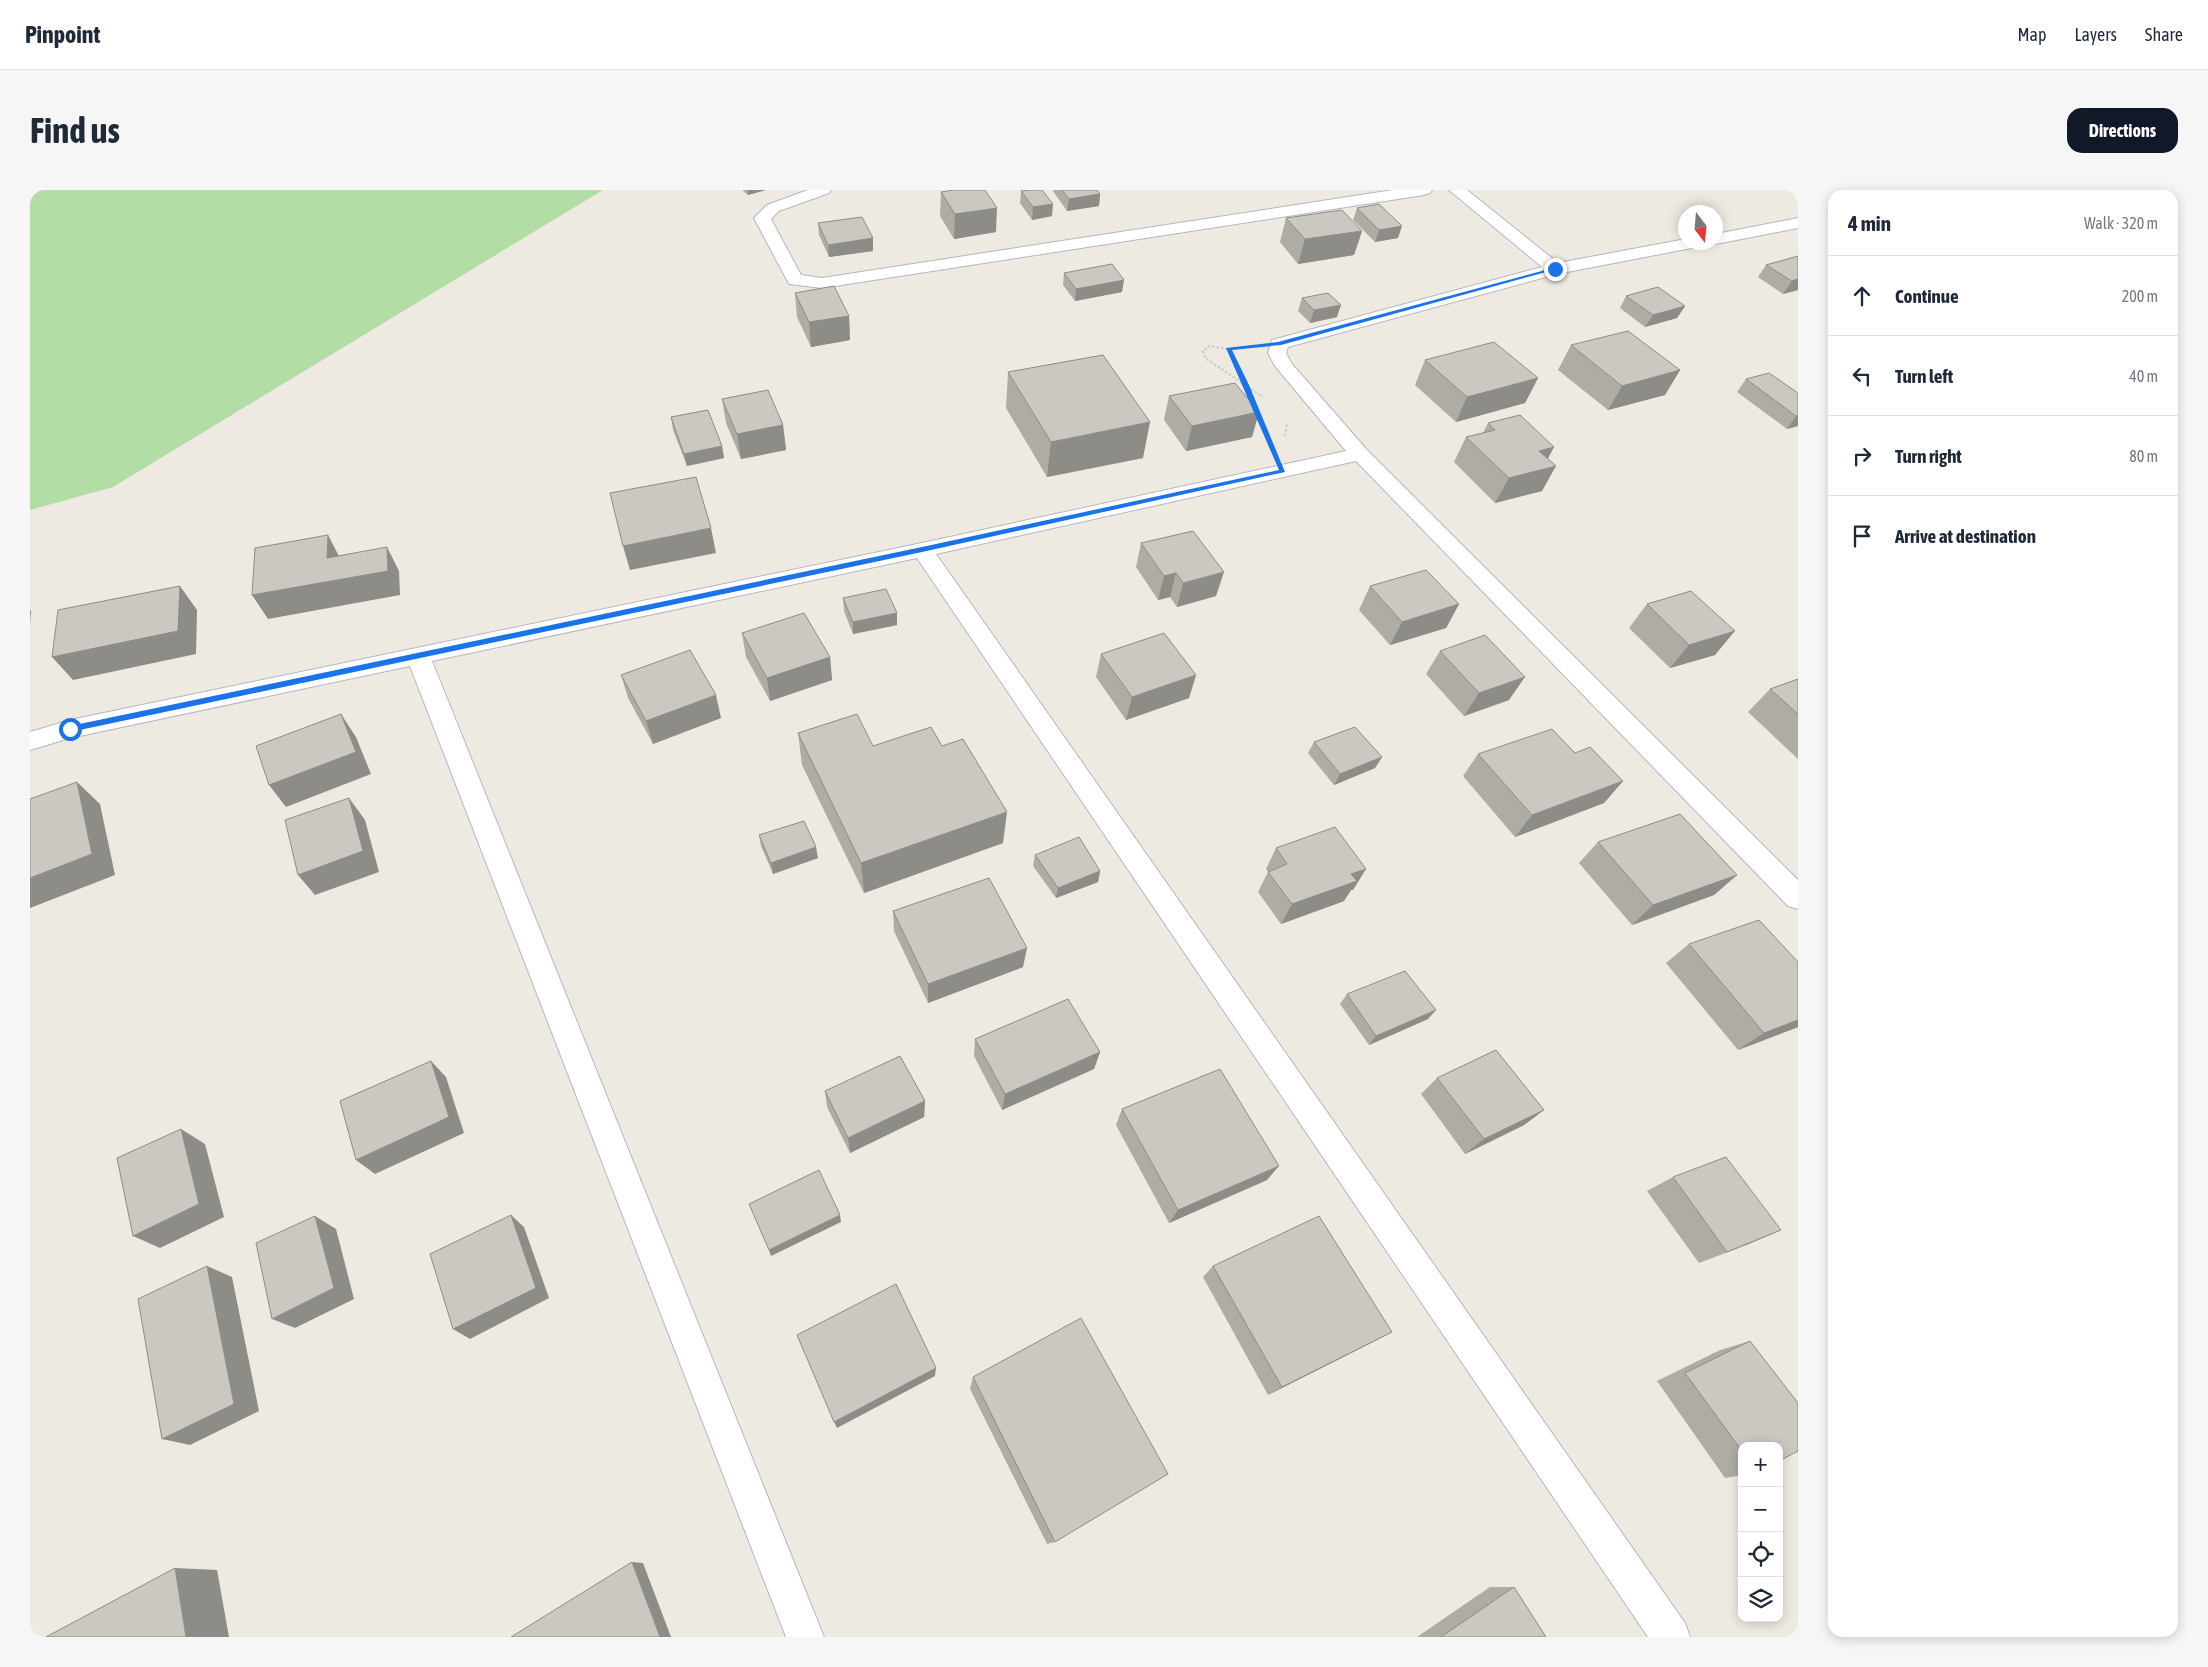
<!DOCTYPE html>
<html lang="en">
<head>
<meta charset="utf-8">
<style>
	:root { --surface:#fff; --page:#f6f6f7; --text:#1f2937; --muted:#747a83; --line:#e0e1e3; --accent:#111827 }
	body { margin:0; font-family:"Asap Condensed",sans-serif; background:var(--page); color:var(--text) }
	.controls { position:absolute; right:15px; bottom:15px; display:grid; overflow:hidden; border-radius:10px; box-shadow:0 2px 12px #0003 }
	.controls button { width:45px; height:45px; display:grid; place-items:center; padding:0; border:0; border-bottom:1px solid var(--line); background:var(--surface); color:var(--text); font:25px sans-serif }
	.compass { position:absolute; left:1648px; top:15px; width:45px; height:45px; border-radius:50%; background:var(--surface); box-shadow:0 2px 12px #0003; rotate:164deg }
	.stop { position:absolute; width:15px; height:15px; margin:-11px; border:4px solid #1a73e8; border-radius:50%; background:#fff }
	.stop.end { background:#1a73e8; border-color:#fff; box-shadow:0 1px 5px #0008 }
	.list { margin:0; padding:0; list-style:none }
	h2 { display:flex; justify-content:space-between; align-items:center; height:65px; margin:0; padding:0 20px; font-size:21px }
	h2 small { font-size:16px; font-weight:400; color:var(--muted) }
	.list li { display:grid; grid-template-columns:32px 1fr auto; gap:15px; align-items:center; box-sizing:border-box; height:80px; padding:0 20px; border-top:1px solid var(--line) }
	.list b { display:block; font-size:19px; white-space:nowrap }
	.list em { font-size:16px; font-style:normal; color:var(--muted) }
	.icon { flex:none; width:28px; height:28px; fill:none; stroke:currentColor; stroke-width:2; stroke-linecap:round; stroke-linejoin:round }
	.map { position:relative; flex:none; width:1768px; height:1447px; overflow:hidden; border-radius:15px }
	header { display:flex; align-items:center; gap:30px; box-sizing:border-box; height:70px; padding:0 25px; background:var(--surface); border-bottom:1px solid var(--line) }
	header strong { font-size:24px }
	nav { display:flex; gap:28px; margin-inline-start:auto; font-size:18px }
	.intro { display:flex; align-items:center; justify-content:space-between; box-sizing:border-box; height:120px; padding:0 30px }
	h1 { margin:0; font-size:35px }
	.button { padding:12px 22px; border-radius:15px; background:var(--accent); color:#fff; font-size:18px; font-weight:700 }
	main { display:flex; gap:30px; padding:0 30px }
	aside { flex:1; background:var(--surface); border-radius:15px; box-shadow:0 2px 12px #0003 }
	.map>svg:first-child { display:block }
	.green { fill:#b2dea5 }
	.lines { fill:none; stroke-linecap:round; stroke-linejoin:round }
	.street-casing { stroke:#b5b7c0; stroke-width:2 }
	.path { stroke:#c9c9c9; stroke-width:2; stroke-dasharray:2.5 2; stroke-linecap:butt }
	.street { fill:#fff; fill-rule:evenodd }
	.wall { fill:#aeaca5 }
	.shaded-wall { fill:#8d8c86 }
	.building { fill:#cac8c0; stroke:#8d8c86 }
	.route { fill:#1a73e8 }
</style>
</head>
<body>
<header>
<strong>Pinpoint</strong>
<nav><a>Map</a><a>Layers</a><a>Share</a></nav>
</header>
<div class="intro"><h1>Find us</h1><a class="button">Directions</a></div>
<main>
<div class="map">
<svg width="1768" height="1447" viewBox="0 0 1768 1447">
	<rect width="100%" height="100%" fill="#eeeae2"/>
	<path class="green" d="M0 0H573L83 297 0 320Z"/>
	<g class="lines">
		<g class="street-casing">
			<path id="street" d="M778 0H801L799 3 749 21 741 29 771 85 792 88 1363 0H1402L1400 3 1394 5 792 98 759 94 724 28 737 15Z
				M1419 0H1437L1528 73 1656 49V52H1675L1673 56 1667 57 1527 84 1258 157 1256 163 1262 174 1337 260 1768 690V719L1758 716 1326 271 906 364 1655 1433 1660 1447H1618L887 368 402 471 794 1447H756L380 476 40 548 0 560V542L40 530 892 353 1316 261 1245 176 1238 163 1242 150 1512 77Z
				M1768 28V38L1686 54 1680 52H1686V44Z"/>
		</g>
		<path class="path" d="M1213 157 1198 159 1240 251
			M1198 159 1179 156 1173 161 1175 168 1233 207
			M1255 246 1257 233"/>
		<use href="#street" class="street"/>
	</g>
	<path class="wall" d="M712 0H736L718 5Z
		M1023 0H1067L1070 4 1069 16 1037 21 1023 1Z
		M991 1 1022 26 1002 30 990 13Z
		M911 2 966 42 924 49 910 26Z
		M1327 18 1368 48 1345 52 1323 30Z
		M1256 28 1332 41 1324 65 1268 74 1250 52Z
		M788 33 843 61 799 67 789 45Z
		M1768 66V100L1753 104 1728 87 1736 75Z
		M1034 83 1092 102 1045 111 1033 95Z
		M765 103 819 126 820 150 781 157 767 127Z
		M1596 106 1655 116 1647 128 1615 137 1590 118Z
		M1272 108 1307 127 1280 133 1268 121Z
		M1541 155 1650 180 1635 205 1578 220 1528 180Z
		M1395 170 1508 188 1495 213 1426 232 1385 195Z
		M978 182 1113 268 1017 287 976 218Z
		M1716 189 1768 203V236L1757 239 1707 202Z
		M1139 206 1229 222 1222 247 1156 261 1134 230Z
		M692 209 753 235 756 260 711 269 696 233Z
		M641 227 692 256 694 268 657 276 643 240Z
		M1458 233 1518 269 1512 301 1465 313 1424 272 1436 247 1453 243Z
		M1111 353 1186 406 1147 417 1140 407 1128 410 1106 377Z
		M1340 396 1429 414 1416 438 1360 455 1329 420Z
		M813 408 867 423V435L823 444 814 421Z
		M1617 414 1685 465 1640 478 1599 438Z
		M712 443 800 467 802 490 740 511 716 467Z
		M1410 461 1479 510 1434 526 1396 484Z
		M1071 464 1166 485 1159 508 1096 530 1066 487Z
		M591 485 691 528 623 554 598 508Z
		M1768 489V569L1718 522 1740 499Z
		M768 543 843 556H912L973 653 834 703 772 575Z
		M1284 552 1352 567 1345 578 1304 595 1278 563Z
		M1448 564 1593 591 1574 613 1485 647 1433 586Z
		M729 645 788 668 743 684 731 656Z
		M1568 652 1707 685 1684 705 1602 735 1549 673Z
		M1246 658 1323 700H1321L1314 711 1251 734 1228 702 1238 682 1236 679Z
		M1005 665 1070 681 1068 692 1026 708 1003 676Z
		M863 721 993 777 898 813 864 741Z
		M1659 754 1768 837 1708 860 1636 773Z
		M1317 804 1398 829 1339 855 1310 814Z
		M945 849 1070 862 1064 879 972 920 944 866Z
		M1407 888 1514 920 1494 935 1435 964 1391 904Z
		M795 901 895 911 894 927 820 963 797 917Z
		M1092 919 1237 990 1139 1033 1086 935Z
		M1643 987 1721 1053 1669 1073 1617 1001Z
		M1183 1076 1362 1142 1238 1205 1173 1087Z
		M1720 1151 1712 1256V1285L1695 1288 1627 1191 1690 1160Z
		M943 1187 1025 1352 1017 1354 940 1199Z
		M1460 1397H1484L1516 1447H1387Z"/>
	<path class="shaded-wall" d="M718 0H736L718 5Z
		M1070 4 1069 16 1037 21 1039 9Z
		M1023 14 1022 26 1002 30 1003 17Z
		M967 18 966 42 924 49 925 24Z
		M1372 36 1368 48 1345 52 1349 40Z
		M1332 41 1324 65 1268 74 1275 49Z
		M843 48V61L799 67 798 55Z
		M1768 89V100L1753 104 1762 91Z
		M1094 90 1092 102 1045 111 1046 99Z
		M1311 115 1307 127 1280 133 1284 120Z
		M1655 116 1647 128 1615 137 1623 125Z
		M819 126 820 150 781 157 779 132Z
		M1650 180 1635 205 1578 220 1592 196Z
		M1508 188 1495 213 1426 232 1437 207Z
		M1229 222 1222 247 1156 261 1162 236Z
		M1766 226H1768V236L1757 239Z
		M1120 232 1113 268 1017 287 1021 252Z
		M753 235 756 260 711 269 707 244Z
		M692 256 694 268 657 276 654 264Z
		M1524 257 1512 280 1526 276 1512 301 1465 313 1479 288 1509 261Z
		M681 338 686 363 600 380 593 356Z
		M298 345 311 370 357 357 369 381 370 405 238 429 222 405 297 368Z
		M1194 382 1186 406 1147 417 1153 393Z
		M1146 383 1140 407 1128 410 1134 386Z
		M150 396 167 420 166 464 43 490 22 467Z
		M1429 414 1416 438 1360 455 1372 432Z
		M0 420 1 421 0 435Z
		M867 423V435L823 444V432Z
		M1705 441 1685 465 1640 478 1659 455Z
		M800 467 802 490 740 511 737 488Z
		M1166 485 1159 508 1096 530 1102 507Z
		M1495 487 1479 510 1434 526 1449 503Z
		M686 505 691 528 623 554 616 531Z
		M311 524 326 547 341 584 256 617 239 595Z
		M1352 567 1345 578 1304 595 1310 584Z
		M1593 591 1574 613 1485 647 1502 625Z
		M47 592 70 614 85 685 0 718V688Z
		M319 608 335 630 349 682 285 705 268 685Z
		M977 622 973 653 834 703 831 673Z
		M786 657 788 668 743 684 741 673Z
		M1336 679 1323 700H1321L1314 711 1251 734 1262 714 1321 684Z
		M1070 681 1068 692 1026 708 1028 698Z
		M1707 685 1684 705 1602 735 1623 715Z
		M997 758 993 777 898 813V794Z
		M1406 820 1398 829 1339 855 1346 846Z
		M1768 830V837L1708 860 1734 843Z
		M1070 862 1064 879 972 920 975 904Z
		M401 871 416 887 434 943 345 984 326 970Z
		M895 911 894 927 820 963 818 948Z
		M1514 920 1494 935 1435 964 1454 949Z
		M151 939 175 954 194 1027 130 1058 103 1046Z
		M1249 976 1237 990 1139 1033 1148 1020Z
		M481 1025 494 1037 519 1108 440 1149 423 1139Z
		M810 1025 811 1032 741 1066 739 1060Z
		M285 1026 306 1039 324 1109 265 1138 242 1129Z
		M1751 1040 1721 1053 1669 1073 1697 1062Z
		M177 1076 202 1087 229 1221 160 1255 132 1249Z
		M1362 1142 1345 1151 1238 1205 1252 1197Z
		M906 1178 905 1186 807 1238 804 1232Z
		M602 1372 613 1373 641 1447H630Z
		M145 1378 187 1380 199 1447H156Z"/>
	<path class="building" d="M924 0H955L967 18 925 24 911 2Z
		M1000 0H1012L1023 14 1003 17 991 1Z
		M1032 0H1067L1070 4 1039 9Z
		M1349 14 1372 36 1349 40 1327 18Z
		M1312 20 1332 41 1275 49 1256 28Z
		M832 27 843 48 798 55 788 33Z
		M1768 66V89L1762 91 1736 75Z
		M1082 74 1094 90 1046 99 1034 83Z
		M804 96 819 126 779 132 765 103Z
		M1628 97 1655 116 1623 125 1596 106Z
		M1298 103 1311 115 1284 120 1272 108Z
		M1598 141 1650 180 1592 196 1541 155Z
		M1464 152 1508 188 1437 207 1395 170Z
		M1073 165 1120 232 1021 252 978 182Z
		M1739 183 1768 203V226H1766L1716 189Z
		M1205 193 1229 222 1162 236 1139 206Z
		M738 200 753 235 707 244 692 209Z
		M678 220 692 256 654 264 641 227Z
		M1490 225 1524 257 1509 261 1526 276 1479 288 1436 247 1465 240 1458 233Z
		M666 287 681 338 593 356 580 303Z
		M1163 341 1194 382 1153 393 1146 383 1134 386 1111 353Z
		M298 345 297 368 357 357 358 381 222 405 225 358Z
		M1396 380 1429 414 1372 432 1340 396Z
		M150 396 148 441 22 467 28 420Z
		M856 399 867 423 823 432 813 408Z
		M1661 401 1705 441 1659 455 1617 414Z
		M774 423 800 467 737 488 712 443Z
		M1134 443 1166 485 1102 507 1071 464Z
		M1455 445 1495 487 1449 503 1410 461Z
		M660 460 686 505 616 531 591 485Z
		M1768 489V524L1740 499Z
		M311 524 326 562 239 595 226 556Z
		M827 524 843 556 901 537 912 556 933 549 977 622 831 673 768 543Z
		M1325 537 1352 567 1310 584 1284 552Z
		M1522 539 1545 563 1560 557 1593 591 1502 625 1448 564Z
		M47 592 62 664 0 688V609Z
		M319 608 333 661 268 685 255 630Z
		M1650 624 1707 685 1623 715 1568 652Z
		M774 631 786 657 741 673 729 645Z
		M1305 637 1336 679 1321 684 1327 691 1262 714 1238 682 1257 674 1246 658Z
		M1049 647 1070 681 1028 698 1005 665Z
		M959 688 997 758 898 794 863 721Z
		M1729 730 1768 772V830L1734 843 1659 754Z
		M1375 781 1406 820 1346 846 1317 804Z
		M1038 809 1070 862 975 904 945 849Z
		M1466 860 1514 920 1454 949 1407 888Z
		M870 866 895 911 818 948 795 901Z
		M401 871 419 927 326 970 310 911Z
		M1190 879 1249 976 1148 1020 1092 919Z
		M151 939 169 1014 103 1046 87 968Z
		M1696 967 1751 1040 1697 1062 1643 987Z
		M789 980 810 1025 739 1060 719 1014Z
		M481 1025 506 1098 423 1139 400 1064Z
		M285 1026 304 1098 242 1129 226 1053Z
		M1289 1026 1362 1142 1252 1197 1183 1076Z
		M177 1076 204 1214 132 1249 108 1109Z
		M866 1094 906 1178 804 1232 767 1145Z
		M1051 1128 1138 1284 1025 1352 943 1187Z
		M1720 1151 1768 1213V1261L1749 1271V1256H1712V1261L1655 1183Z
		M602 1372 630 1447H481Z
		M145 1378 156 1447H16Z
		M1484 1397 1516 1447H1411Z"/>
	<path class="route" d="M1523 78 1527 79 1251 155 1202 160 1219 195 1255 282 892 362 40 542 37 539 40 536 892 357 1249 280 1196 158 1248 152Z"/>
</svg>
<div class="controls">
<button>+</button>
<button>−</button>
<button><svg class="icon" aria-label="locate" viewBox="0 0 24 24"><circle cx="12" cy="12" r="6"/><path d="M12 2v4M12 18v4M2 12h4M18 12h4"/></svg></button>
<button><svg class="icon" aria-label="layers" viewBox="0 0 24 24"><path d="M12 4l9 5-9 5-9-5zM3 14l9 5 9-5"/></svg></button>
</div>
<svg class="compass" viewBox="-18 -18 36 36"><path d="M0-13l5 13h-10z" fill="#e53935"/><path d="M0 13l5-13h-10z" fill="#747a83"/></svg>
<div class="stop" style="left:40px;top:539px"></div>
<div class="stop end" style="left:1525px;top:79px"></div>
</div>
<aside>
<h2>4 min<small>Walk · 320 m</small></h2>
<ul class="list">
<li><svg class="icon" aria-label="ahead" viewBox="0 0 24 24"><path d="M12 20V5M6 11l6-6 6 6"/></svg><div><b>Continue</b></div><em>200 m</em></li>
<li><svg class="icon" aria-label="left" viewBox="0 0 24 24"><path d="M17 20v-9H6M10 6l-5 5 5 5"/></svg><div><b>Turn left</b></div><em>40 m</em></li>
<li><svg class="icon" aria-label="right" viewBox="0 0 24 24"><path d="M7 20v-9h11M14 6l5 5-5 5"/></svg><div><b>Turn right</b></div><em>80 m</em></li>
<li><svg class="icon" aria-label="arrive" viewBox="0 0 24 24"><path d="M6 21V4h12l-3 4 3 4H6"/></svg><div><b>Arrive at destination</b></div></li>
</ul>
</aside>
</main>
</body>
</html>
